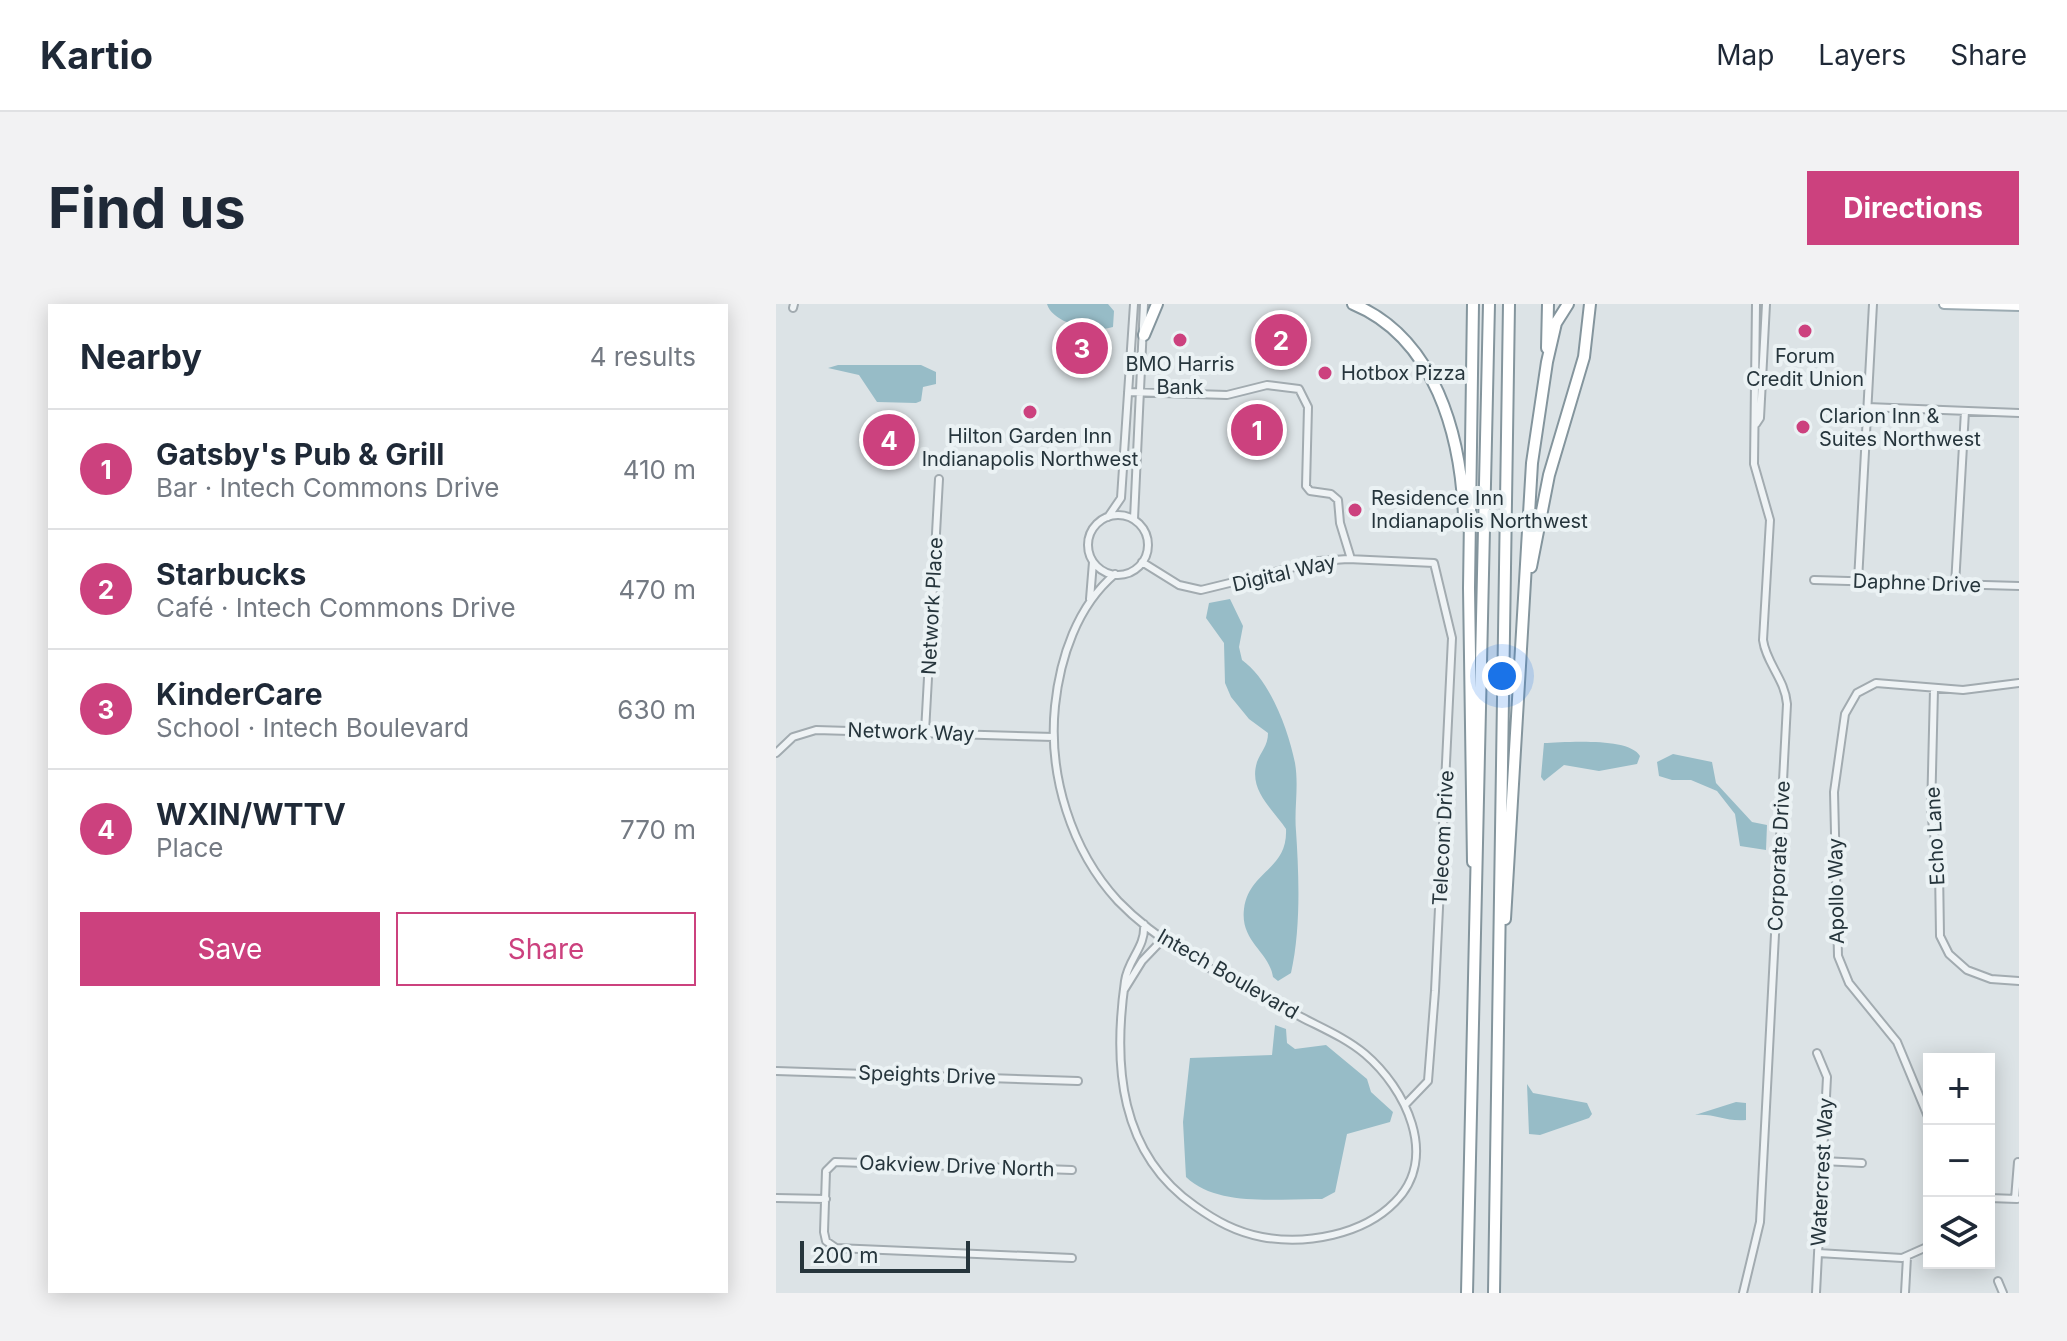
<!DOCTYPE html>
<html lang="en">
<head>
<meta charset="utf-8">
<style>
	:root { --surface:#fff; --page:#f2f2f3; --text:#1f2937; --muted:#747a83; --line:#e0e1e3; --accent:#cc417e }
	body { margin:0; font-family:Inter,sans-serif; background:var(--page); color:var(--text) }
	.controls { position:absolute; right:24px; bottom:24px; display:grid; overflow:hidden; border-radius:0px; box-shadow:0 4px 20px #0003 }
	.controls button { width:72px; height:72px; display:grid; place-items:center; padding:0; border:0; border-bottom:2px solid var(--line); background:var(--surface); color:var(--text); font:40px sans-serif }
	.scale { position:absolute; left:24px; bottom:20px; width:170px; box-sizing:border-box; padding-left:8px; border:4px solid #26353c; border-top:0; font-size:22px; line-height:28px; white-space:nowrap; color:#26353c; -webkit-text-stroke:6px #ebf2f4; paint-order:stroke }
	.you { position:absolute; left:726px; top:372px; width:28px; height:28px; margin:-20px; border:6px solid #fff; border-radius:50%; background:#1a73e8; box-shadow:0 0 0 12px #1a73e833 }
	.badge { display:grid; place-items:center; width:52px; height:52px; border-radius:50%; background:var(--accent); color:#fff; font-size:26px; font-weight:700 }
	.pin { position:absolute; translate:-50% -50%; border:4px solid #fff; box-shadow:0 2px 8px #0006 }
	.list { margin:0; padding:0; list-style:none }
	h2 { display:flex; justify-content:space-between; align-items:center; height:104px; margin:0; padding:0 32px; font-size:34px }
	h2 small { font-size:26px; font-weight:400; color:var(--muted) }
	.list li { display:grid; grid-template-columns:52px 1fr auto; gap:24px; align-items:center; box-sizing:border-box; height:120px; padding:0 32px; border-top:2px solid var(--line) }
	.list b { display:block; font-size:30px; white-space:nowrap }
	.list p { margin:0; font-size:26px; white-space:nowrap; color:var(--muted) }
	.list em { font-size:26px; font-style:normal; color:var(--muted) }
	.actions { display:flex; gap:16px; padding:24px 32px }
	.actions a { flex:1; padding:18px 0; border:2px solid var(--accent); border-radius:0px; text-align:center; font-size:28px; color:var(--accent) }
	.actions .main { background:var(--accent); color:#fff }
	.icon { flex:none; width:44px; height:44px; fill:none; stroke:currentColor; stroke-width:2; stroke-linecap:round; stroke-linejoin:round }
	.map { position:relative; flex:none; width:1243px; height:989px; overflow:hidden; border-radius:0px }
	header { display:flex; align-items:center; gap:48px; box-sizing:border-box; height:112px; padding:0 40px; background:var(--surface); border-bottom:2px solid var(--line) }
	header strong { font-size:38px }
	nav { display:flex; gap:44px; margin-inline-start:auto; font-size:28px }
	.intro { display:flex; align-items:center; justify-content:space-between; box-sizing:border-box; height:192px; padding:0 48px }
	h1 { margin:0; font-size:56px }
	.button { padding:20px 36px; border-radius:0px; background:var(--accent); color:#fff; font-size:28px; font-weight:700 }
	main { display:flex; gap:48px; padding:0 48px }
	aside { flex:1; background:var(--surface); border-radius:0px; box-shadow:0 4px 20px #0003 }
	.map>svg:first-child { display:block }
	.water { fill:#97bcc7 }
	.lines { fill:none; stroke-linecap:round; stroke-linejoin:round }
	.minor-casing { stroke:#a2abb0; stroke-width:10 }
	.major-casing { stroke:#9cabb2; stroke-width:12 }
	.highway-casing { stroke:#84959d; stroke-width:14 }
	.minor { stroke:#eff3f5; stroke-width:6 }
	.major { stroke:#fff; stroke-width:8 }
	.highway { stroke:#fff; stroke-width:10 }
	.poi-dot { fill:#cc417e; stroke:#ebf2f4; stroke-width:3 }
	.labels { text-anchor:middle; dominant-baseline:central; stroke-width:8; stroke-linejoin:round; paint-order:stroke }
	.poi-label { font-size:20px; fill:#26353c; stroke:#ebf2f4 }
	.street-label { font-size:20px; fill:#26353c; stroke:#ebf2f4 }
</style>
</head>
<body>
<header>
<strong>Kartio</strong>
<nav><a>Map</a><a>Layers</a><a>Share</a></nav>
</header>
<div class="intro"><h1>Find us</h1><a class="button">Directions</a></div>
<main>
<aside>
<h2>Nearby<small>4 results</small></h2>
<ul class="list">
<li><span class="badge">1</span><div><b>Gatsby's Pub &amp; Grill</b><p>Bar · Intech Commons Drive</p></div><em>410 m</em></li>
<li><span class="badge">2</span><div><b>Starbucks</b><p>Café · Intech Commons Drive</p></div><em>470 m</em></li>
<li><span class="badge">3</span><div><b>KinderCare</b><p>School · Intech Boulevard</p></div><em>630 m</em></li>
<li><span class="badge">4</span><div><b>WXIN/WTTV</b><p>Place</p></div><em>770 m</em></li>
</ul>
<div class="actions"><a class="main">Save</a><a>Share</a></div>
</aside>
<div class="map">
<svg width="1243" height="989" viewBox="0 0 1243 989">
	<rect width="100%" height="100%" fill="#dce3e6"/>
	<path class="water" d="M271 0H332L338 7 337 23C318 29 277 20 271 0Z
		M62 61H145L160 68V80L147 83 145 97 140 99 101 98 83 71 52 64Z
		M454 295 467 322 463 343 466 356C494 376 512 425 519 459 523 482 518 505 520 527 523 571 525 625 515 669L502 677 497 673C493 647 464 638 468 605 473 567 512 566 510 525 497 505 472 487 481 458 485 447 492 442 492 429L473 415 455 393 449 379 448 339 430 314 433 299Z
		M768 439C789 438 854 433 864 452L861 460 823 467 788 461 768 477 765 473Z
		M897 450 936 458 940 479 976 518 991 521 990 546 964 542 959 510 941 487 915 476H896L883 472 881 458Z
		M499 721 510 725 511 739 519 745 550 741 591 775 595 788 617 808 614 818 571 830 559 888 546 895C505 894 442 904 410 873L407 818 414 754 496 751Z
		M751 780 757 789 811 799 816 810 813 814 764 831 753 830Z
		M960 798 970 799V816C950 818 938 809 919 811Z"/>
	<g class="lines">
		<g class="minor-casing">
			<path id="minor" d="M17 4 18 0
				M352 88 451 91 491 81 523 85 532 103 530 182 534 187 555 190 562 196 564 219 575 255
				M1091 103 1243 109
				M980 120 984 114 990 0
				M312 241a30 30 0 1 1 60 0a30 30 0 1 1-60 0Z
				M332 213 345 194 358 0
				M358 215 368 0
				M366 258 403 281 425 286 543 257 572 255 658 259 676 334 659 687 652 777 629 801
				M339 270C301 302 284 354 279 402 272 471 295 546 342 597 392 649 463 679 525 713 546 724 570 734 589 750 629 784 664 853 619 898 587 931 530 941 486 933 460 928 440 917 419 902 343 849 337 761 349 677 352 655 370 643 368 620
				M1038 276 1243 282
				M1082 277 1097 0
				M1179 281 1189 107
				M314 295 317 258
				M1158 385 1155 509 1163 564 1164 632 1173 650 1191 666 1215 675 1243 677
				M149 428 163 175
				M0 449 17 433 40 426 278 433
				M348 686 366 657 387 635
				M0 767 302 777
				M1153 815 1121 738 1073 679 1062 652 1058 488 1069 410 1081 389 1100 379 1187 386 1243 379
				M1047 857 1086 859
				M296 866 59 858 50 867 48 928 50 937 60 944 296 954
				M0 894 50 895
				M1213 894 1241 895
				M1239 895 1242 858
				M1042 949 1126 954 1153 942
				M1222 977 1227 989
				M967 989 984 918 1011 400C1009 375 990 359 987 336L994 216 978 160 980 0
				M1040 989 1051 773 1041 749
				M1129 989 1131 953"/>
		</g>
		<g class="major-casing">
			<path id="major" d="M1168 0 1243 2"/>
		</g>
		<g class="highway-casing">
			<path id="highway" d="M577 0C659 34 685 131 688 213
				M368 31 381 0
				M771 44 772 0
				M755 263 773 171 808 53 814 0
				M697 558 693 284 697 0
				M729 615 756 159 771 58 780 19 792 0
				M691 989 713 0
				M718 989 733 0"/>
		</g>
		<use href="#minor" class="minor"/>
		<use href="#major" class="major"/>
		<use href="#highway" class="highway"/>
	</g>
	<g class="poi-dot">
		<circle cx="1029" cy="27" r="8"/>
		<circle cx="404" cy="36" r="8"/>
		<circle cx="549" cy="69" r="8"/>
		<circle cx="254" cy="108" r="8"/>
		<circle cx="1027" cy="123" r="8"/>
		<circle cx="579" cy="206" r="8"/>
	</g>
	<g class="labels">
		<g class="poi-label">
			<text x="1029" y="52">Forum<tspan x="1029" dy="23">Credit Union</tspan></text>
			<text x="404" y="60">BMO Harris<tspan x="404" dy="23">Bank</tspan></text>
			<text x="565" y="69" text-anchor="start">Hotbox Pizza</text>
			<text x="1043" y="112" text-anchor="start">Clarion Inn &amp;<tspan x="1043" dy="23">Suites Northwest</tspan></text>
			<text x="254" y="132">Hilton Garden Inn<tspan x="254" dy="23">Indianapolis Northwest</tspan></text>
			<text x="595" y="194" text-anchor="start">Residence Inn<tspan x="595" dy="23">Indianapolis Northwest</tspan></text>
		</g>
		<g class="street-label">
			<text transform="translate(508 269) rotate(-13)">Digital Way</text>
			<text transform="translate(1141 279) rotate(2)">Daphne Drive</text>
			<text transform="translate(156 302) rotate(-87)">Network Place</text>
			<text transform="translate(135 428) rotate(2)">Network Way</text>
			<text transform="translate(1159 532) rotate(-93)">Echo Lane</text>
			<text transform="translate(667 534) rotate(-87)">Telecom Drive</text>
			<text transform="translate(1003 552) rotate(-87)">Corporate Drive</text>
			<text transform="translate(1060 587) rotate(-91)">Apollo Way</text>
			<text transform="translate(452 670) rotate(30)">Intech Boulevard</text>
			<text transform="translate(151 771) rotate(2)">Speights Drive</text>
			<text transform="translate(181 862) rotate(2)">Oakview Drive North</text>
			<text transform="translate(1046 868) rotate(-87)">Watercrest Way</text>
		</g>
	</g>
</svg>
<div class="controls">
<button>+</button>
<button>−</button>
<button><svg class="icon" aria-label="layers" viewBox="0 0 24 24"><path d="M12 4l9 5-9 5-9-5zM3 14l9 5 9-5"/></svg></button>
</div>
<div class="scale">200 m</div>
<div class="you"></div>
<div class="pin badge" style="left:481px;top:126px">1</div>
<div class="pin badge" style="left:505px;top:36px">2</div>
<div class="pin badge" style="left:306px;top:44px">3</div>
<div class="pin badge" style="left:113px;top:136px">4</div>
</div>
</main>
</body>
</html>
